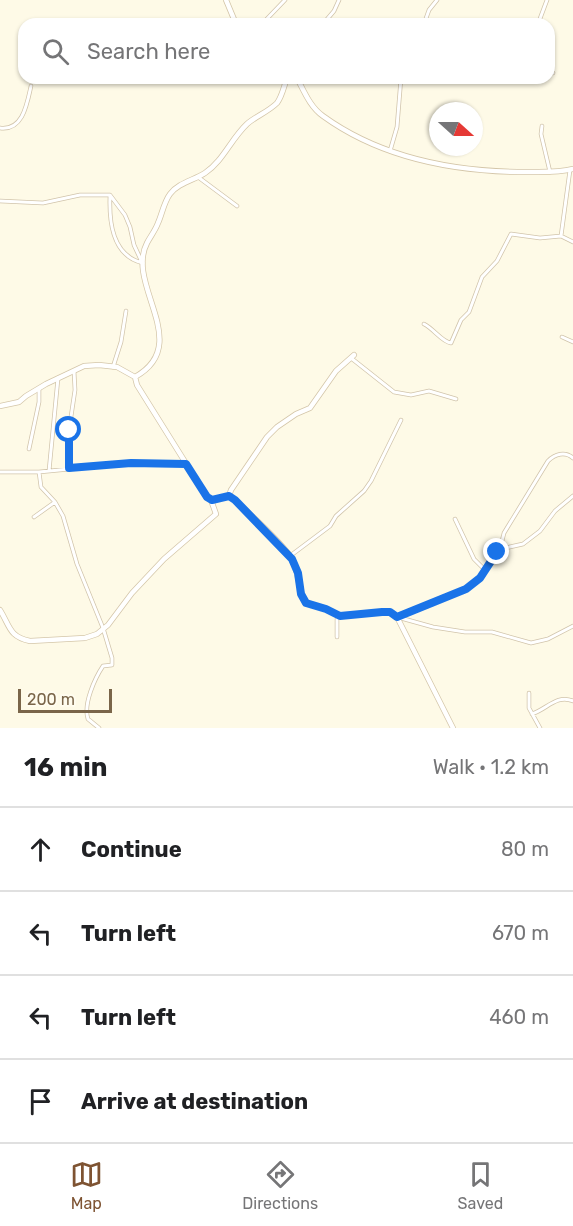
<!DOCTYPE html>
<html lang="en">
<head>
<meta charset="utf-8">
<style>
	:root { --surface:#fff; --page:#f2f2f2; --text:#202124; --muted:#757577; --line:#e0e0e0; --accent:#7e5332 }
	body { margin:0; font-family:Rubik,sans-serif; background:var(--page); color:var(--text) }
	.compass { position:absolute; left:429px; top:102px; width:54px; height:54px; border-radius:50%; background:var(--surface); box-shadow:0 2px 4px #0004; rotate:111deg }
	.scale { position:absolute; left:18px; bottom:15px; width:94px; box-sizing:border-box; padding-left:6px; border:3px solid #7a6549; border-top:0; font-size:16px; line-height:21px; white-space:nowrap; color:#7a6549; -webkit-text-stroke:4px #fffcef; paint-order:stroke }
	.stop { position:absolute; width:18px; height:18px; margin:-14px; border:4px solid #1a73e8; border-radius:50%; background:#fff }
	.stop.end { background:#1a73e8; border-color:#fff; box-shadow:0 2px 6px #0008 }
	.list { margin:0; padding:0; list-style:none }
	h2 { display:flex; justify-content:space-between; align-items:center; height:78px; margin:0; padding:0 24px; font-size:26px }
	h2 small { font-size:20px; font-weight:400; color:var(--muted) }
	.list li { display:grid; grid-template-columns:39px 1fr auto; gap:18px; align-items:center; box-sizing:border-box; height:84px; padding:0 24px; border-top:2px solid var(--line) }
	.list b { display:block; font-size:22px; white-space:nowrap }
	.list em { font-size:20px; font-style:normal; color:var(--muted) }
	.icon { flex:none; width:33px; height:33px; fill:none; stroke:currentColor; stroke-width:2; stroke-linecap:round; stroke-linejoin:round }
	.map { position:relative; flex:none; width:573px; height:728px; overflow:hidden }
	.search { position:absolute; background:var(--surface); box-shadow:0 2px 4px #0004; left:18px; right:18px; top:18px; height:66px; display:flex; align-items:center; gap:15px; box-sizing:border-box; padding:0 21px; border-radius:18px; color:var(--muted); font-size:22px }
	.sheet { height:414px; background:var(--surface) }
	nav { display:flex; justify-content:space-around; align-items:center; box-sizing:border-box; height:84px; border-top:2px solid var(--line); background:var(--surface); font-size:16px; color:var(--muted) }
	nav a { display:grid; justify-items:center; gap:3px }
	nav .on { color:var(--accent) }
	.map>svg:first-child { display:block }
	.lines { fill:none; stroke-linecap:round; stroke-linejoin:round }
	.street-casing { stroke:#d1c4ab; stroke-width:4.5 }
	.secondary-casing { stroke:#d4c6a9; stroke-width:6 }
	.street { stroke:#fff; stroke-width:3 }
	.secondary { stroke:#fff; stroke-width:4.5 }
	.route { stroke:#1a73e8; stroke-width:8 }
</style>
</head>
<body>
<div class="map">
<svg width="573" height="728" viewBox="0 0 573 728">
	<rect width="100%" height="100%" fill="#fefae7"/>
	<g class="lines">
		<g class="street-casing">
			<path id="street" d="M262 24 285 0
				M323 24 334 11 339 0
				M424 24 429 10 437 0
				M538 24 547 0
				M549 71 553 73
				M542 126 541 134 550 172
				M0 128C23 131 27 104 31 86
				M390 151 397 127 401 78
				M198 177 237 206
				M110 196C109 222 112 256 143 263
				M0 201 43 203 80 195H110L125 215 130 227 134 245 141 260
				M561 236 570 170
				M424 324C434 329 442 342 451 343L461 320 469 312 482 277 497 261 511 234 540 238 561 236 573 242
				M562 337 573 342
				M351 358 394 392 411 395 429 391 456 399
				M113 367 121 342 126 311
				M29 449 39 402V389
				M69 468V430L75 390 74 371
				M49 471 58 378
				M0 472H39L131 463 185 464
				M39 472 41 487 55 502 63 516 77 564 103 628 112 658V665L103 666C95 678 83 704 88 719L99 728
				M573 496 555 511 540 531 523 544 501 549 497 552 480 578 466 589 397 617 433 627 465 632H492L531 643 548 639 573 626
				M34 517 55 502
				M455 519 474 559 484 569
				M500 549 504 533 548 461C555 454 565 451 573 458
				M290 556 330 526 336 516 364 491 371 481 401 420
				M337 637V619L340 616
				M529 693V708L540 728
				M532 714C547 709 557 694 573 701"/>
		</g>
		<g class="secondary-casing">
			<path id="secondary" d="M226 0 236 24
				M297 78C304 91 310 107 323 116 381 158 456 172 527 172 542 172 558 173 573 169
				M135 377 137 385 207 497 211 500 229 496 235 500C250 515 281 541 292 559 300 573 297 590 306 603L326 609 340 616 382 612H390L397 617 453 728
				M0 406 19 402 26 396 46 384 84 366 99 365 117 367 135 377C194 344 125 285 147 243 150 237 155 231 158 223 162 214 164 202 170 194 178 183 194 180 205 173 223 161 231 139 247 124 256 116 268 112 277 103 282 97 284 86 287 78
				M229 496 231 490 267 437 277 427 296 414 310 408 336 371 354 355
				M0 610C10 626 9 637 30 641L85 638 97 634 108 625 132 593 164 559 216 514 211 500"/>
		</g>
		<use href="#street" class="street"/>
		<use href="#secondary" class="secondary"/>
	</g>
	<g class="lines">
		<path class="route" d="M69 430V468L131 463 186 464 207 497 212 500 229 496 235 500 292 559 298 573 301 594 306 603 326 609 340 616 382 612H390L397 617 466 589 480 578 497 552"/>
	</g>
</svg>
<svg class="compass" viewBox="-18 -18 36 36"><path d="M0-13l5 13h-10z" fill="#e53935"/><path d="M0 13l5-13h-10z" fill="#757577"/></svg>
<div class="scale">200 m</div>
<div class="stop" style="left:69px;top:430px"></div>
<div class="stop end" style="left:497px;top:552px"></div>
<div class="search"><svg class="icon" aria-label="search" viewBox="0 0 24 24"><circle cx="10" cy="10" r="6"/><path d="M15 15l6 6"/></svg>Search here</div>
</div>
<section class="sheet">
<h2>16 min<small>Walk · 1.2 km</small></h2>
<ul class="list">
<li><svg class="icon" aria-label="ahead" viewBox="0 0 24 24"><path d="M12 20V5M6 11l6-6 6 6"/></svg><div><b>Continue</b></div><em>80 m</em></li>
<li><svg class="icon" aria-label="left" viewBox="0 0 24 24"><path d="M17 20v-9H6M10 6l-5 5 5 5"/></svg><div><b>Turn left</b></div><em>670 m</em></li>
<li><svg class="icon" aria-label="left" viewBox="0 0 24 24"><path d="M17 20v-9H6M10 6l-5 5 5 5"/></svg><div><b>Turn left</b></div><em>460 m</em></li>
<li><svg class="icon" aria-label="arrive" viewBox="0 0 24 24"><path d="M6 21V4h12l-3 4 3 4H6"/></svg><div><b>Arrive at destination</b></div></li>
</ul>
</section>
<nav>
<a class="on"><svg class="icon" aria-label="map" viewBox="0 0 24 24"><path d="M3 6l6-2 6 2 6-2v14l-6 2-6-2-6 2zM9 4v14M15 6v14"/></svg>Map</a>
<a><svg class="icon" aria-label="directions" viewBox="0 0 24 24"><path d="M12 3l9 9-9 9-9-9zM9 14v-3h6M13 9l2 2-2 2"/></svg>Directions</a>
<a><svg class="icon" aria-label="saved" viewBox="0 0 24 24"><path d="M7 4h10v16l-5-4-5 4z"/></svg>Saved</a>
</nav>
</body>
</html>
